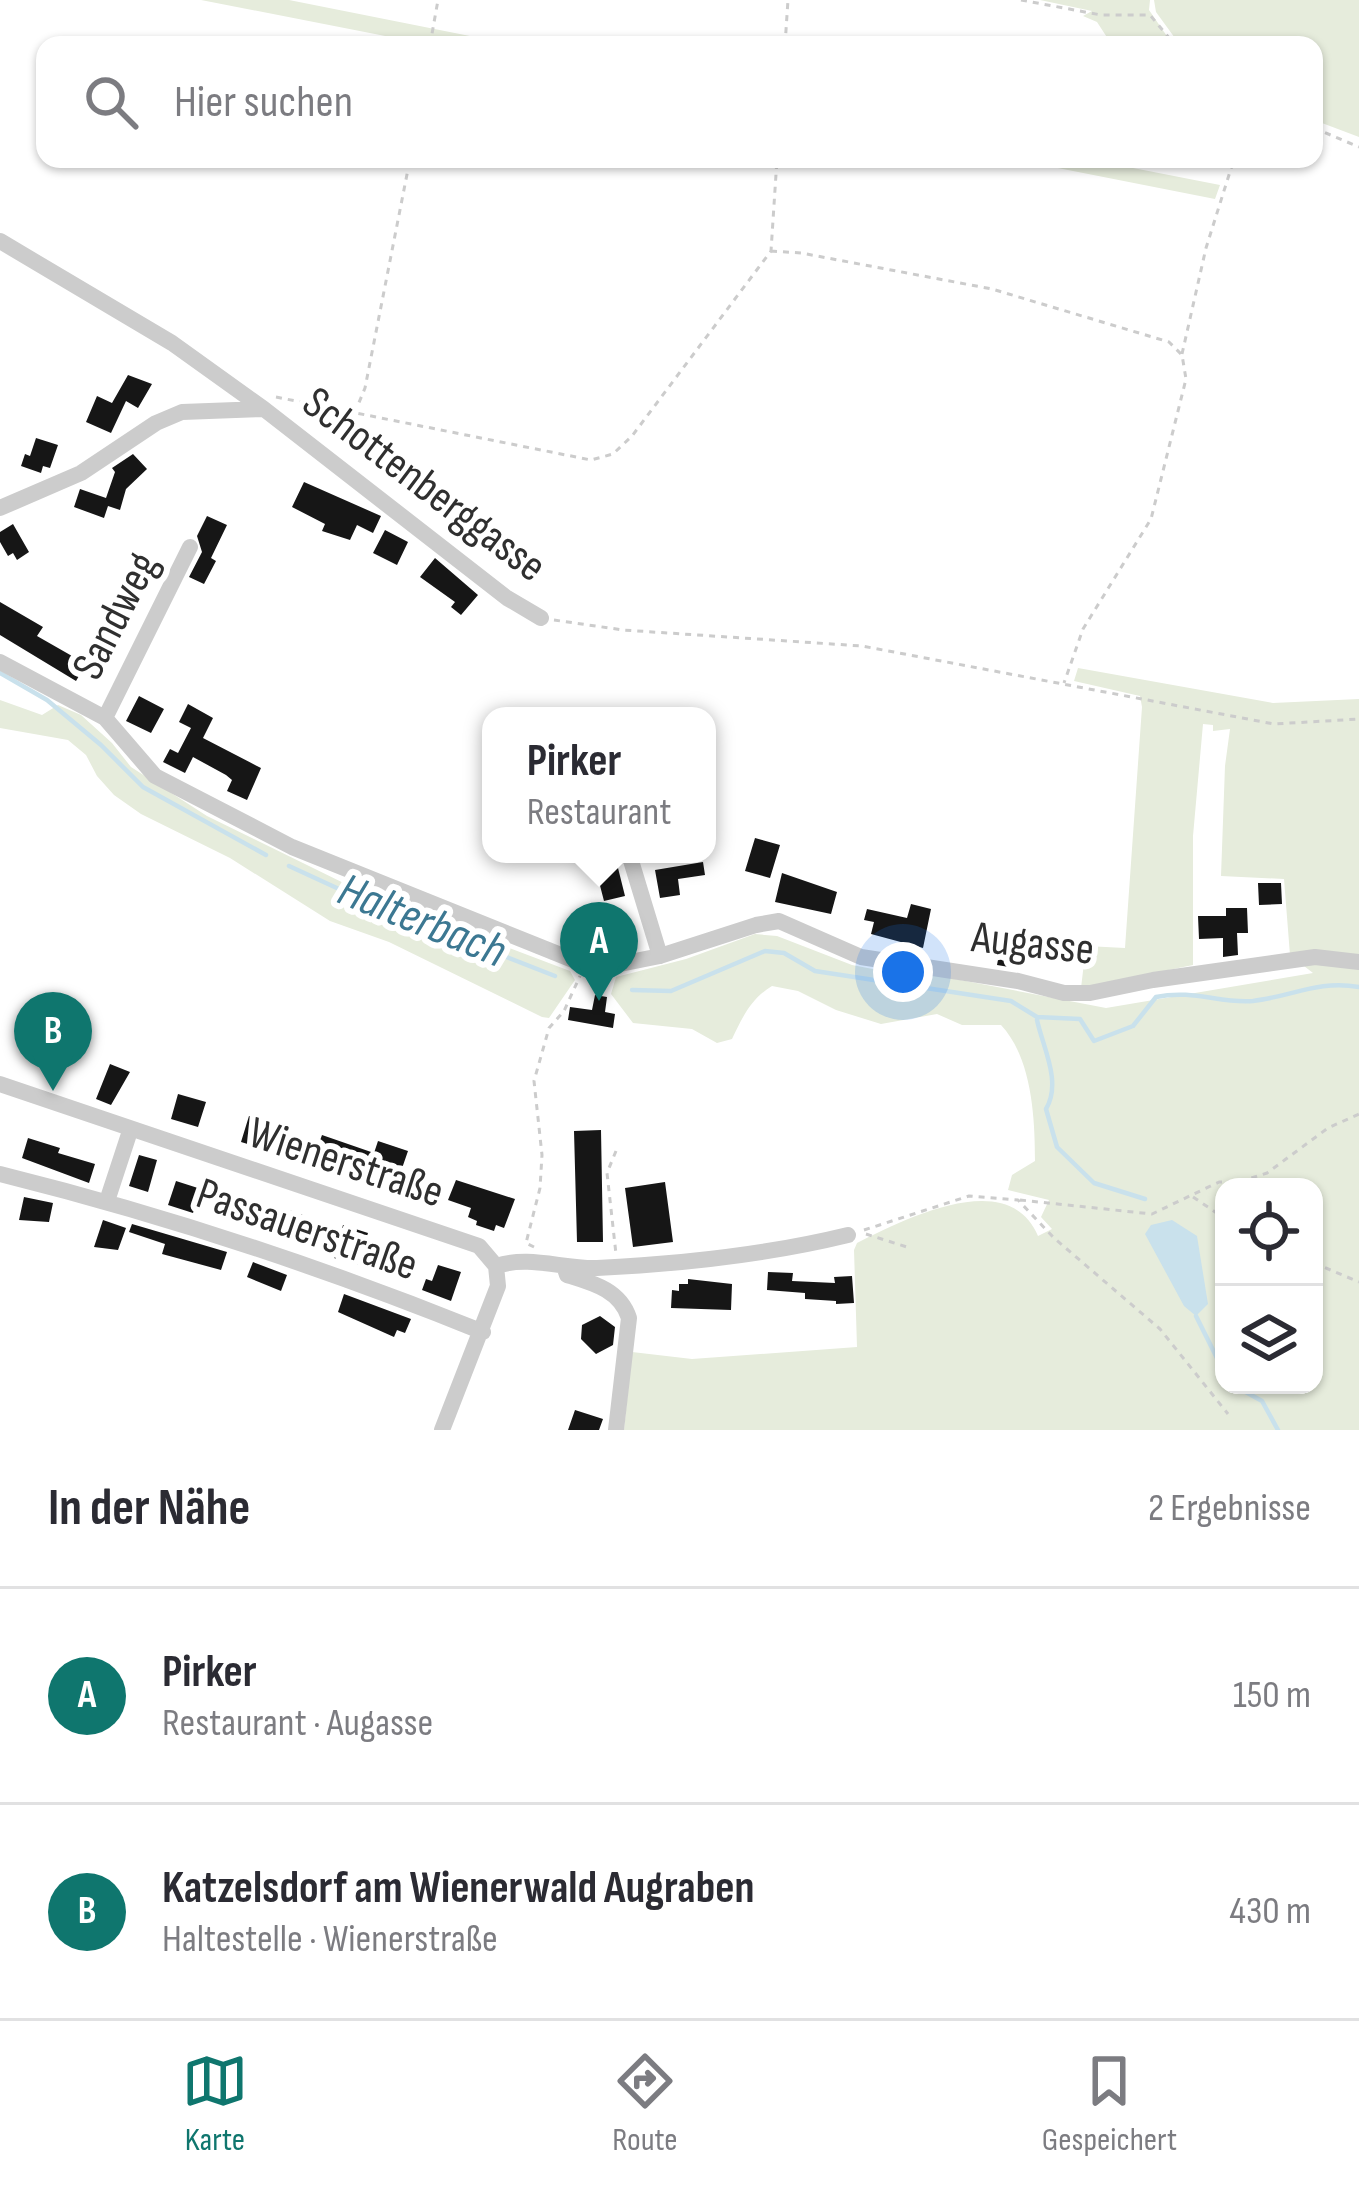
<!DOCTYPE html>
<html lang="de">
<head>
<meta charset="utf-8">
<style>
	:root { --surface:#fff; --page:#f2f2f3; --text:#2b2b33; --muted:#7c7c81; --line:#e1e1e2; --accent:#0f766e }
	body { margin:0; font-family:"Sofia Sans Condensed",sans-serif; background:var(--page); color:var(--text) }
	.controls { position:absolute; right:36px; bottom:36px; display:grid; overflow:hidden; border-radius:24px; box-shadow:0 3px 9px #0004 }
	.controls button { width:108px; height:108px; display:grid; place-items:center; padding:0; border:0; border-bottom:3px solid var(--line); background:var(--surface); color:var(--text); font:60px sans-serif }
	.you { position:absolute; left:903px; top:972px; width:42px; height:42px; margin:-30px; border:9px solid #fff; border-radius:50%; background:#1a73e8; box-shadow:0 0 0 18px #1a73e833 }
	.badge { display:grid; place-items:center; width:78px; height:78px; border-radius:50%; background:var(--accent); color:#fff; font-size:39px; font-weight:700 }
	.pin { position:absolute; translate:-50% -99px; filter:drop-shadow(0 3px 6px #0008) }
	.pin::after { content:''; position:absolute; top:63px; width:42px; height:36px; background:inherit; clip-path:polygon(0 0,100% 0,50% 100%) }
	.popup { position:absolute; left:482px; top:707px; width:234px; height:156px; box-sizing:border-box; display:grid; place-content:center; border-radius:24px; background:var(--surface); filter:drop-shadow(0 3px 9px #0005); font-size:39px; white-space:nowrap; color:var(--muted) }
	.popup b { font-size:45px; color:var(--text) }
	.popup::after { content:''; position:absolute; left:50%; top:100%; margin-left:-24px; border:24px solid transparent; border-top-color:var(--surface) }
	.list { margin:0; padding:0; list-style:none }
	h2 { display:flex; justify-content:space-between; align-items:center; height:156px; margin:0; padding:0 48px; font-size:51px }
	h2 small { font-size:39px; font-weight:400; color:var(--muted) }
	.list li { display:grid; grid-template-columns:78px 1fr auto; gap:36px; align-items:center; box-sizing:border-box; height:216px; padding:0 48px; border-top:3px solid var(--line) }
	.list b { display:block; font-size:45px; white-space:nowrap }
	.list p { margin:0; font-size:39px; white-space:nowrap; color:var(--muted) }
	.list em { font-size:39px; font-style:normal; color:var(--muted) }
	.icon { flex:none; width:66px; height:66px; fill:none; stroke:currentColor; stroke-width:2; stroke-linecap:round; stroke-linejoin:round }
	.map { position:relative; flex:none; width:1359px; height:1430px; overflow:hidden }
	.search { position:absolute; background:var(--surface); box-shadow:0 3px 9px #0004; left:36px; right:36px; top:36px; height:132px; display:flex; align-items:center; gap:30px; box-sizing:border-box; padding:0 42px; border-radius:24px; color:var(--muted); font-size:45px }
	.sheet { height:588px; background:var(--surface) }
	nav { display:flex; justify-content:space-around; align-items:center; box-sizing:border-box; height:168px; border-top:3px solid var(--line); background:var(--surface); font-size:33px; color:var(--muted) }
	nav a { display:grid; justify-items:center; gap:6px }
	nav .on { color:var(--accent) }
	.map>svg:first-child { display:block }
	.green { fill:#e6ecdc; fill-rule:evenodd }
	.water { fill:#c9e1ec }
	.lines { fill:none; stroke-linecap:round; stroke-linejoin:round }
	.stream { stroke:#c9e1ec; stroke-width:4.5 }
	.building { fill:#161616 }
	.path { stroke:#ccc; stroke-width:3; stroke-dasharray:6 6; stroke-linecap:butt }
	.minor { stroke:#ccc; stroke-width:16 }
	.labels { text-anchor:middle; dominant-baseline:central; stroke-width:12; stroke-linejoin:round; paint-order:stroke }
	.street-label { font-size:45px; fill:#2f2f2f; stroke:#fff }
	.water-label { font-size:48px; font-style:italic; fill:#3c7892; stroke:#fff }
</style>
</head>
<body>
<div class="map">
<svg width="1359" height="1430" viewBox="0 0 1359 1430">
	<rect width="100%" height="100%" fill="#fff"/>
	<path class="green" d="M201 0H289L515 45H431Z
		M1040 0H1150L1149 10 1173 45H1112L1097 22 1083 16 1092 11Z
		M1154 0H1359V137L1314 120V45H1180L1156 12Z
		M1012 159H1087L1220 185 1215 199Z
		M1078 668 1273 703 1359 699V1430H624L632 1352 692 1359 857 1347 854 1250 857 1243C905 1219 1009 1166 1038 1236L1052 1229 1041 1217 1049 1200 1008 1190 1012 1175 1035 1161C1035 1118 1032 1058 1001 1025H962L937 1014 881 1024 836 1010 798 991 772 986C751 999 743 1016 732 1039L717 1043 692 1029 633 1023 611 994 616 977 686 959 755 934 777 936 852 965 883 971 929 974 1106 1008 1313 973 1290 955 1284 879 1221 876 1225 766 1230 729 1213 731V725L1203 724 1193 836V965L1081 988 1086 946 1125 948 1142 707 1140 696 1074 681ZM1224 1187H1314V1385H1224Z
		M0 700 42 715 58 705 81 715 112 743 131 767 207 816 364 893 570 971 575 980 549 1018 542 1017 389 942 330 921 230 858 141 814 114 795 97 776 86 755 68 740 0 728Z"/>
	<path class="water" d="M1172 1220 1197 1236 1208 1304 1196 1316 1184 1306 1145 1234 1151 1225Z"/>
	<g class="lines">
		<path class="stream" d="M0 673 47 700 101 745 143 787 266 855
			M289 866 378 907 555 976
			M632 990 671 991 765 951 784 953 815 971 1011 1001 1037 1017 1080 1019 1094 1041 1133 1026 1156 997C1194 989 1220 1004 1253 1001 1293 996 1318 980 1359 987
			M1037 1020C1043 1048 1062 1082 1046 1109L1057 1147 1094 1183 1145 1199
			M1196 1316 1224 1372
			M1233 1385 1262 1401 1278 1430"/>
	</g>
	<path class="building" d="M128 375 152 384 138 408 126 401 111 433 86 422 97 396 112 403Z
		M36 438 58 445 50 468 43 466 41 473 21 466 25 454 30 456Z
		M133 454 147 469 126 489 120 510 108 506 104 518 74 507 80 489 106 498 115 472 112 468Z
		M304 482 381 516 373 533 357 525 350 540 322 531 325 524 292 507Z
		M207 516 227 525 211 558 216 561 204 584 189 577 202 552 197 536Z
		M13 524 29 552 17 560 13 553 8 556 0 542V532Z
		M385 530 408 542 397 565 373 553Z
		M435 558 478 595 461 615 451 607 455 602 420 577Z
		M0 602 43 627 37 636 86 664 76 681 0 635Z
		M139 696 164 709 151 733 126 721Z
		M188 704 213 718 203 738 261 768 247 800 227 791 232 780 226 775 193 757 185 773 163 762 170 749 178 753 191 728 179 722Z
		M755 838 780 845 770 878 745 871Z
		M703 862 705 875 678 879 680 895 660 898 655 870Z
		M618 868 625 896 604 901 597 874Z
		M782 873 837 892 831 914 775 902Z
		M1258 883H1281L1282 904 1259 905Z
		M911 904 931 909 923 948 871 934 874 922 864 920 867 909 907 918Z
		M1226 908H1247L1248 933H1237L1238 955 1223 957V938L1199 939 1198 916H1226Z
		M587 926 611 927 610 947H586Z
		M1001 944 1025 949 1021 969 997 965Z
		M595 995 607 997 605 1012 615 1014 613 1028 568 1020 570 1007 592 1010Z
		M110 1064 130 1072 111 1105 96 1099Z
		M178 1094 206 1102 198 1127 171 1119Z
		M249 1116 279 1125 271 1151 241 1142Z
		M601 1130 603 1242H577L574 1131Z
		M322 1135 374 1153 378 1141 408 1151 399 1177 382 1171 378 1181 313 1160Z
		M28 1138 60 1148 58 1153 95 1164 89 1183 22 1158Z
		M139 1155 157 1160 148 1192 129 1186Z
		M456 1180 515 1199 504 1228 496 1225 494 1231 476 1225 477 1221 468 1217 471 1208 448 1200Z
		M176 1181 201 1189 193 1213 168 1205Z
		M665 1182 673 1242 633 1247 625 1188Z
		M24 1197 53 1203 49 1222 19 1220Z
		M236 1203 285 1219 289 1210 314 1219 305 1244 239 1225 240 1221 231 1218Z
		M103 1220 126 1228 118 1250 94 1247Z
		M132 1224 227 1252 221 1270 162 1254 165 1244 129 1232Z
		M343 1225 368 1233 358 1265 334 1258Z
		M253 1262 287 1275 281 1291 247 1277Z
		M438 1265 461 1272 451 1301 422 1290 426 1279 432 1281Z
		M768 1272 793 1273 792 1281 835 1283 834 1277 852 1276 854 1303 836 1304V1301L805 1299V1293L767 1290Z
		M688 1279 732 1284 731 1310 671 1308 672 1290 679 1291V1284H688Z
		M344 1294 411 1319 405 1333 397 1330 394 1337 338 1312Z
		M600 1316 615 1327 613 1345 596 1354 581 1339 582 1325Z
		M575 1410 603 1419 599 1430H568Z"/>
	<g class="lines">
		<path class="path" d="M1021 0 1101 15H1150L1175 45
			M430 45 438 0
			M785 45 788 0
			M1314 128 1359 147
			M771 251 801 253 992 289 1169 342 1182 355 1186 379 1151 519 1083 629 1064 683
			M1182 354 1206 248 1234 159
			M276 397 591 460 613 454 632 436 771 251 777 159
			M351 411 358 405 365 388 410 159
			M554 620 623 630 862 646 1274 724 1359 719
			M616 1151 607 1173 616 1254
			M1193 1197 1224 1218
			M1020 1200 1152 1214 1219 1182H1239L1267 1173 1328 1128 1359 1114
			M864 1230 969 1196 1018 1200 1054 1238 1160 1329 1228 1414
			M866 1234 910 1248
			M534 1247 526 1243 540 1188 542 1155 534 1081 549 1028 564 1011 580 976
			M1314 1263 1359 1282"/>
		<path class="minor" d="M0 241 172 343 264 409
			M0 508 81 473 156 423 182 412 264 409 507 598 541 618
			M0 662 105 718 155 776 292 847 583 964 605 967 660 956 756 925 779 921 861 957 1018 981 1064 993H1090L1153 980 1315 957 1359 962
			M105 718 190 547
			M629 854 660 956
			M0 1084 479 1246 496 1266 498 1286 442 1430
			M0 1174C165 1215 325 1268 483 1332
			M107 1201 130 1131
			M496 1266C530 1255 562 1269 597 1268 681 1264 766 1255 848 1235
			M565 1269 567 1275C593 1283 620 1290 629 1318L616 1430"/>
	</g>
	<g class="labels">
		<g class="street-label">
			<text transform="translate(424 485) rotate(37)">Schottenberggasse</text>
			<text transform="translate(116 616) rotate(-63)">Sandweg</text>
			<text transform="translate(1033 944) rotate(6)">Augasse</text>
			<text transform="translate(346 1163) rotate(18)">Wienerstraße</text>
			<text transform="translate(307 1230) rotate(19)">Passauerstraße</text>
		</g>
		<g class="water-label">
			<text transform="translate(422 921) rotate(22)">Halterbach</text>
		</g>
	</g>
</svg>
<div class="controls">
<button><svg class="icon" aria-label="locate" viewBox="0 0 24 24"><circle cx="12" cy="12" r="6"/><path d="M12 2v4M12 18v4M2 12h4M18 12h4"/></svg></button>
<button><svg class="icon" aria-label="layers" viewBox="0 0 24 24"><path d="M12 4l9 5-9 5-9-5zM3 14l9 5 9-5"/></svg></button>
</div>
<div class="you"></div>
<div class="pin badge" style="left:599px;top:1001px">A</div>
<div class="popup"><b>Pirker</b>Restaurant</div>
<div class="pin badge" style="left:53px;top:1091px">B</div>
<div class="search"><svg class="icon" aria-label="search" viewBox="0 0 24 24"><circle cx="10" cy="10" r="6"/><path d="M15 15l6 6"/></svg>Hier suchen</div>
</div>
<section class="sheet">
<h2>In der Nähe<small>2 Ergebnisse</small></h2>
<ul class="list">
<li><span class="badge">A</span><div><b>Pirker</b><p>Restaurant · Augasse</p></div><em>150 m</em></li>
<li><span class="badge">B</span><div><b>Katzelsdorf am Wienerwald Augraben</b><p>Haltestelle · Wienerstraße</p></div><em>430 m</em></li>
</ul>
</section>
<nav>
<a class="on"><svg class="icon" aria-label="map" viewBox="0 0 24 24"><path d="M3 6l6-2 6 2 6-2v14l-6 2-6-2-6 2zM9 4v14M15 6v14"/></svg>Karte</a>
<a><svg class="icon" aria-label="directions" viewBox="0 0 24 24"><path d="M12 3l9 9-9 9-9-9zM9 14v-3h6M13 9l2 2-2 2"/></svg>Route</a>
<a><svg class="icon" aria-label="saved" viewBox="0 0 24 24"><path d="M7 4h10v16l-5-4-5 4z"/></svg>Gespeichert</a>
</nav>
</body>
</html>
